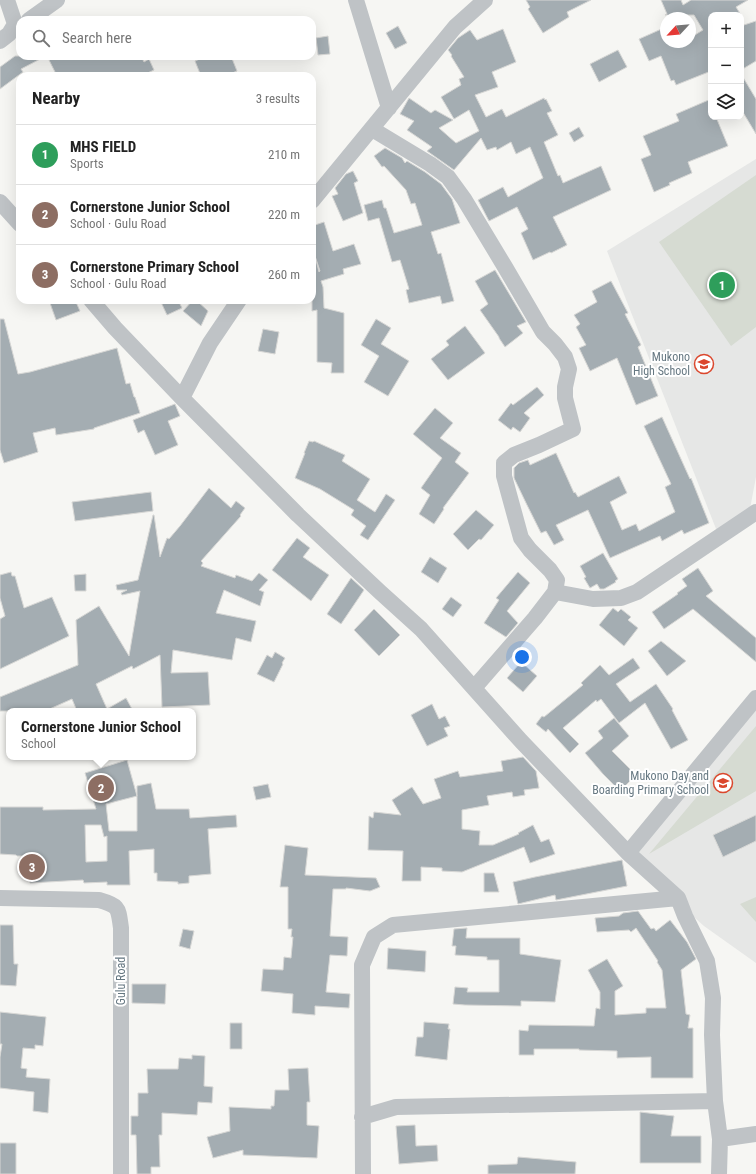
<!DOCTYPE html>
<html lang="en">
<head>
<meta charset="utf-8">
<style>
	:root { --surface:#fff; --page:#f2f2f2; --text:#222; --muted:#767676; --line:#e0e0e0; --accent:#111827 }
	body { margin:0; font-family:"Roboto Condensed",sans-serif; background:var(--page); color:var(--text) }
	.controls { position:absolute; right:12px; top:12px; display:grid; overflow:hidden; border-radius:8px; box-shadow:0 4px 16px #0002 }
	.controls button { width:36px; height:36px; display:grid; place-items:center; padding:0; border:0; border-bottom:1px solid var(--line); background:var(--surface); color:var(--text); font:20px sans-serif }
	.compass { position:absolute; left:660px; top:12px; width:36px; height:36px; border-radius:50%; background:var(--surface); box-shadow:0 4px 16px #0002; rotate:244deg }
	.you { position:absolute; left:522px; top:657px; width:14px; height:14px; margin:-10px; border:3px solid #fff; border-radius:50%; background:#1a73e8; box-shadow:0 0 0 6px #1a73e833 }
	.badge { display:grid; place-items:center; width:26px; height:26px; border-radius:50%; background:var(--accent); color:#fff; font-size:13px; font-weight:700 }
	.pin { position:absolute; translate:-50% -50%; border:2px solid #fff; box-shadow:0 1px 4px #0006 }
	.popup { position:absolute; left:6px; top:708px; width:190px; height:52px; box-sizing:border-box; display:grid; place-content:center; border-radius:8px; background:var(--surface); filter:drop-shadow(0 1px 3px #0005); font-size:13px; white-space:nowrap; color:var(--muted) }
	.popup b { font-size:15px; color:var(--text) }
	.popup::after { content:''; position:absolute; left:50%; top:100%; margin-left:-8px; border:8px solid transparent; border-top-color:var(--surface) }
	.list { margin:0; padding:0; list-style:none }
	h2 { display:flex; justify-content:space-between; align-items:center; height:52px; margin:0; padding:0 16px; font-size:17px }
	h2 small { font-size:13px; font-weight:400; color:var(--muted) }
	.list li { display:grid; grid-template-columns:26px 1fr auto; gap:12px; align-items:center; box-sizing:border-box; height:60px; padding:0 16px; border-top:1px solid var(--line) }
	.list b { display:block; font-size:15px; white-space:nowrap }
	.list p { margin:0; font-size:13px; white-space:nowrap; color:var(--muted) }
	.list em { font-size:13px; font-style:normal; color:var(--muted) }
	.icon { flex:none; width:22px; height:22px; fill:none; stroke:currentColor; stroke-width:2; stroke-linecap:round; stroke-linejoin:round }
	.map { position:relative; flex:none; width:756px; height:1174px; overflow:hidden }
	.search { position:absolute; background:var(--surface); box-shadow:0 4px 16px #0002; left:16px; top:16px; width:300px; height:44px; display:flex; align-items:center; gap:10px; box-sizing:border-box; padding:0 14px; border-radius:12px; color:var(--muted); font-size:15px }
	.panel { position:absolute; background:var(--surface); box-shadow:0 4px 16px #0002; left:16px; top:72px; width:300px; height:232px; border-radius:12px }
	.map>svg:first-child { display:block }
	.built { fill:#e6e7e6 }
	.green { fill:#d6dbd2 }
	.building { fill:#a4adb2; stroke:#d7d7d5; fill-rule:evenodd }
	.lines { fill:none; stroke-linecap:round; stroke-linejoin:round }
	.street { stroke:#bfc3c6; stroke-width:16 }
	.labels { text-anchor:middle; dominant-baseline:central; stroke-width:4; stroke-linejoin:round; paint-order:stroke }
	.poi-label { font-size:12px; fill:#667882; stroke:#fff; text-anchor:end }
	.street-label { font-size:12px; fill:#667882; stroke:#fff }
</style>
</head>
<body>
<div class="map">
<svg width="756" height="1174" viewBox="0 0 756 1174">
	<rect width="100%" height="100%" fill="#f6f6f3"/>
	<path class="built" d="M756 159V477L749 514 720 539 607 251Z
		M756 709V963L704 926 626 856Z"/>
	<path class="green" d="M756 175V327L731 346 659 242Z
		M756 726V791L649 854Z
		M756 897V922L740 904Z"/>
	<path class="building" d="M526 0H591L567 12 569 17 543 33 528 9 530 7Z
		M661 0H681L683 5 691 0H748L736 7 741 15H711V71L676 85 674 80 671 81 661 56 649 61 639 39 666 27V42H690V38L703 30 694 15H676L670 18 668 15H665L667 14Z
		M756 21V61L741 70V26Z
		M398 26 407 43 395 49 386 33Z
		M503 29 516 62 492 72 498 87 475 95 486 117 502 109 506 117 544 98 545 100 546 99 552 111 547 113 558 135 544 142 558 176 560 175 563 183 601 166 611 190 553 217 567 245 551 253 550 252 533 260 521 233 528 229 517 207 489 221 478 200 503 187 508 197 543 178 530 147 516 154 511 142 497 150 496 147 487 150 481 138 454 170 427 151 432 147 407 130 414 121 400 114 409 98 431 113 435 110 453 120 439 128 456 143 479 131 469 110 454 119 441 97 461 85 459 79 464 77 451 56 452 55 448 50 458 38 470 30 477 40Z
		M328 36 330 54 318 55 316 38Z
		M618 50 627 67 599 82 590 64Z
		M15 56H46L21 69 23 72 0 89V67Z
		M47 56H141L144 62 149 59 154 70 141 76H57Z
		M207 56H231L237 71 225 76H201L195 61Z
		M741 74 756 99V134L741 109Z
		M711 99V117H716L728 146 688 162 692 173 669 183 670 185 654 192 641 159 651 155 643 136 679 121 676 114Z
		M579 127 584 136 574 142 569 133Z
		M385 148 402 158 405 163 407 161 425 172 441 184 452 199 460 223 431 232 438 254 441 253 454 301 442 304 440 296 409 303 406 290 409 289 400 260 392 262 379 218 368 221 364 205 382 200 384 208H386L394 233 422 225 415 203 411 204 406 190 384 166 382 167 374 156Z
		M353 171 358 181 354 183 363 213 343 221 332 196 338 194 335 188 346 174Z
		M324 222 333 251 354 244 361 264 343 269 344 274 321 281 323 287 324 308 344 313V373H331L332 363 317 362V310L312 311V260H316L319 272 320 271 312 247V226Z
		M495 270 526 322 517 326 523 333 505 347 499 338V337L480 310 488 304 475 281Z
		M611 281 628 313 625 314 641 345 638 347 658 396 636 405 617 358 590 371 579 348 586 345 576 327 580 324 574 315 597 302 592 291Z
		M57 300H75L80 311 56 320 50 303Z
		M160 300H178L182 308 167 315Z
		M193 300H196L208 311 201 326 183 311Z
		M0 319H4L18 374 30 372 117 348 126 384 130 383 134 397H135L140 413 94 428V429L56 435 55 428 33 433 38 452 4 463 0 450Z
		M376 319 391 328 381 344 409 361 388 396 364 382 379 356 361 345Z
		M465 326 485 353 448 380 431 359 449 345 446 341Z
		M263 329 279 332 275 354 258 351Z
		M537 387 544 395 524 413 530 418 520 432 513 427 511 430 498 420 511 403 513 405Z
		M175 404 180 416 168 421 178 445 155 455 144 430 138 433 133 420Z
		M435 408 453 423 440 438 461 453 455 462 469 473 443 508 444 509 434 524 419 514 430 495 421 488 442 458 413 434Z
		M662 417 690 479 691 478 709 523 684 534 682 530 662 541 660 536 610 558 588 510 556 525 564 540 554 545 546 531 541 533 527 505 514 478V468L519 463 528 460 530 465 556 453 574 493 575 492 578 497 619 476 627 493 610 502 622 530 636 524 639 531 675 512 665 487 671 484 644 426Z
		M309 441 313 442 314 441 345 455 342 461 370 479 357 500 375 512 386 494 395 500 368 540 360 535 366 526 351 515 354 510 320 489 295 478 305 453H304Z
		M209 488 231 508 236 501 245 508 240 515 241 516 201 561 203 563 201 566 235 578 236 575 252 581 259 573 268 580 259 590 264 592 260 606 224 590 216 613 256 621 251 642 236 638 232 660 173 650 171 673 208 672 210 705 162 707 160 655 133 669 132 666 96 684 107 709 126 698 133 711H77L72 699 45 711H0V697L78 665 76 620 99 606 129 656 140 591 122 595 121 593 127 590H117L116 585 138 580 153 515H154L160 557 167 538 169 539 180 526Z
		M151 492 153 511 75 521 72 502Z
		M476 510 494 525 481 540 479 539 468 550 453 534Z
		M297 538 310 548 303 557 329 575 311 601 272 570Z
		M603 553 618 579 615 581 616 582 604 589H600L597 584 590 588 584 578 586 577 580 566Z
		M430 557 447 568 438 583 421 572Z
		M698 568 713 591 706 596 756 638V662L693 609 664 629 652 612 678 594 677 593 687 586 682 579Z
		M11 572 12 576H15L24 608 52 597 69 636 0 669V619L5 616 0 598V575Z
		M518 572 530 583 507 611 518 623 506 637 484 623 499 600 496 598Z
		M86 574V591H75L74 575Z
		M351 578 364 590 341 624 327 614Z
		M451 597 462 605 453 617 442 609Z
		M613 608 618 612 621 609 631 617 628 620 638 628 624 646 599 625Z
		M374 609 400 635 379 656 354 630Z
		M661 641 686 661 667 676 648 651Z
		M275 652 285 658 282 663 283 664 274 682 257 674 267 655 272 658Z
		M633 658 640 668 616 684 630 702 656 684 673 709 672 710 688 740 671 749 645 703 619 723 601 699 597 702 596 700 563 728 579 744 570 753 548 729 546 732 536 724 542 716 544 717 583 685 581 683 600 665 609 675Z
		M521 662 537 676 523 692 507 678Z
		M432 704 439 719 445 716 450 726 444 728 448 736 427 746 411 715Z
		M614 718 629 736 612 751 636 775 620 791 603 774 585 753 603 738 598 731Z
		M523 757 536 771 539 788 524 790 525 795 513 797 512 792 487 796 489 805 462 810V829L480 831 479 845H493L519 834 518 833 533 825 541 842 549 839 555 854 530 863 524 847 462 872 442 871V868L421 867V881H402L403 851 368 850 369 816 373 818 374 812 401 815 392 800 412 787 423 804 441 798 434 779 458 771 460 777 503 771 501 761Z
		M127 760 137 796 106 804 109 831H137V786L151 783 156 809H189L190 818 236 815 237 827 208 829 211 874 189 876V883L178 884V882L157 881V873H154V849L129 851 130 885H107V882L84 883 83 880 30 883 29 856H17L16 855 0 854V807H43V810L96 809 85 773ZM85 825H101L104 837 107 836V861L86 862Z
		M268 784 271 797 256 800 253 787Z
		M756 815V841L723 857 713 835Z
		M285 845 308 848 305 875 376 878 380 887 370 891 346 888V889H333L330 936 348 937 347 956 330 955 326 992 350 994 349 1008 315 1006V1015L292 1013 293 994 261 991 263 969 283 970 284 957 291 958 293 937H291L292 929H288V887H280Z
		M622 860 627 886 556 900 555 895 518 904 513 882 535 877Z
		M484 873H494L499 892H484Z
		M638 911 651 929 654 928 656 931 670 920 687 942 696 959 681 970 686 1014 690 1015 688 1028H693V1078H651V1057L617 1058V1051L579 1050V1049H534V1055H519V1030L528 1031 529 1025 594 1026 596 1008 600 1009V992L588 970 607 959 623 986 615 991V1015L646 1013V1008H666L662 970 657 962 658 961 636 928 631 932 629 930 597 932 595 918 619 916 623 913Z
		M0 925H13L14 964H18L16 986 0 985Z
		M467 928 466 938H520V954L561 960 555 1002 521 1001V1006L465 1005 453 1004 455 987 468 988 467 992H499V960H487V957L455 955 456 946H452L454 929Z
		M183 929 194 931 190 949 179 946Z
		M388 948 426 951 425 972 387 969Z
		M132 984H166L165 1004 132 1003Z
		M0 1012 46 1017 43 1046 35 1045V1049L23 1048 21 1068 27 1069 26 1077 50 1079 48 1113 33 1111 34 1092 0 1088V1057L2 1044H0Z
		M424 1022 449 1024 448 1029H450L447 1060 415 1056 417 1037H423Z
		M230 1023H242V1049H230Z
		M192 1055 205 1056 204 1086 213 1087 212 1103 198 1102 197 1115 162 1113V1135H159L160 1167H151V1174H137L136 1135H131V1116H138V1093H148L147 1069H178L179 1058 192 1059Z
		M308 1068 310 1102H307V1125L319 1126 317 1158 243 1155V1150L213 1158 207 1137 230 1131 229 1107 271 1109V1106H274L275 1090H289L288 1069Z
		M640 1112 674 1116 671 1136H701V1163H640Z
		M415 1125 416 1146 437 1145 438 1161 399 1164 396 1126Z
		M0 1143H16V1174H0Z
		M518 1157 576 1162 575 1174H488V1165L517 1164Z"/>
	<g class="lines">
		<path class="street" d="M356 0 389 108
			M29 20 57 0
			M0 41 9 34 15 24 7 0
			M372 129 430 164 448 177 464 199 505 267 543 332 555 344 565 357 569 369 565 387V398L573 429 539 445 514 455 504 463V476L521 538 530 550 550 570 557 580 555 592 535 618 474 688
			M312 201 455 27 485 0
			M0 202 20 224
			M91 300 115 328 182 398 298 515 380 592 421 629 521 741 628 853 678 898 685 916 707 961 713 998 712 1035 715 1101 720 1139 719 1174
			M182 398 210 343 239 300
			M555 592 593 599 621 598 637 592 756 512
			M628 853 756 698
			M0 898 99 900C120 906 118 908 121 928V1174
			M362 1117 396 1107 715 1101
			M720 1139 756 1134
			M363 1174 362 965 374 937 393 925 678 898"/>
	</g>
	<defs>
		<g id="school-ring" transform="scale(1)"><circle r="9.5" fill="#fff" stroke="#db472d" stroke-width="1.5"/><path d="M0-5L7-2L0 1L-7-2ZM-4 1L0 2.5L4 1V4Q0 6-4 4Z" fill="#db472d"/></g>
	</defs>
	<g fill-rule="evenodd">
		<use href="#school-ring" x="704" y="364"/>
		<use href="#school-ring" x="723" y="783"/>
	</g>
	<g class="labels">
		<g class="poi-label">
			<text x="690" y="357">Mukono<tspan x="690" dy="14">High School</tspan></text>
			<text x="709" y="776">Mukono Day and<tspan x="709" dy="14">Boarding Primary School</tspan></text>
		</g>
		<g class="street-label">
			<text transform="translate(121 981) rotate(-90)">Gulu Road</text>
		</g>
	</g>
</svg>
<div class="controls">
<button>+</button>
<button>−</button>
<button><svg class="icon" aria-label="layers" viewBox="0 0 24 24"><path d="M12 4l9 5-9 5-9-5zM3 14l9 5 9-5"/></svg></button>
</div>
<svg class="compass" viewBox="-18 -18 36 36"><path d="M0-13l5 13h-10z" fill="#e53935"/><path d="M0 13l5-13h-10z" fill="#767676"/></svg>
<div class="you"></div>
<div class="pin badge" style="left:722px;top:285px;background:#2e9e5b">1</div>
<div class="pin badge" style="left:101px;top:788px;background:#8d6e63">2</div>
<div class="popup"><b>Cornerstone Junior School</b>School</div>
<div class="pin badge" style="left:32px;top:867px;background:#8d6e63">3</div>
<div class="search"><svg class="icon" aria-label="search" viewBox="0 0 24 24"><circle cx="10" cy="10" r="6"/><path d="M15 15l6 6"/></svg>Search here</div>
<section class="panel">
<h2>Nearby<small>3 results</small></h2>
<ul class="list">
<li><span class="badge" style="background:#2e9e5b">1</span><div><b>MHS FIELD</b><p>Sports</p></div><em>210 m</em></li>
<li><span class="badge" style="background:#8d6e63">2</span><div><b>Cornerstone Junior School</b><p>School · Gulu Road</p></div><em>220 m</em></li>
<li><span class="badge" style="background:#8d6e63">3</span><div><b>Cornerstone Primary School</b><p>School · Gulu Road</p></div><em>260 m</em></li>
</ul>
</section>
</div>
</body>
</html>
